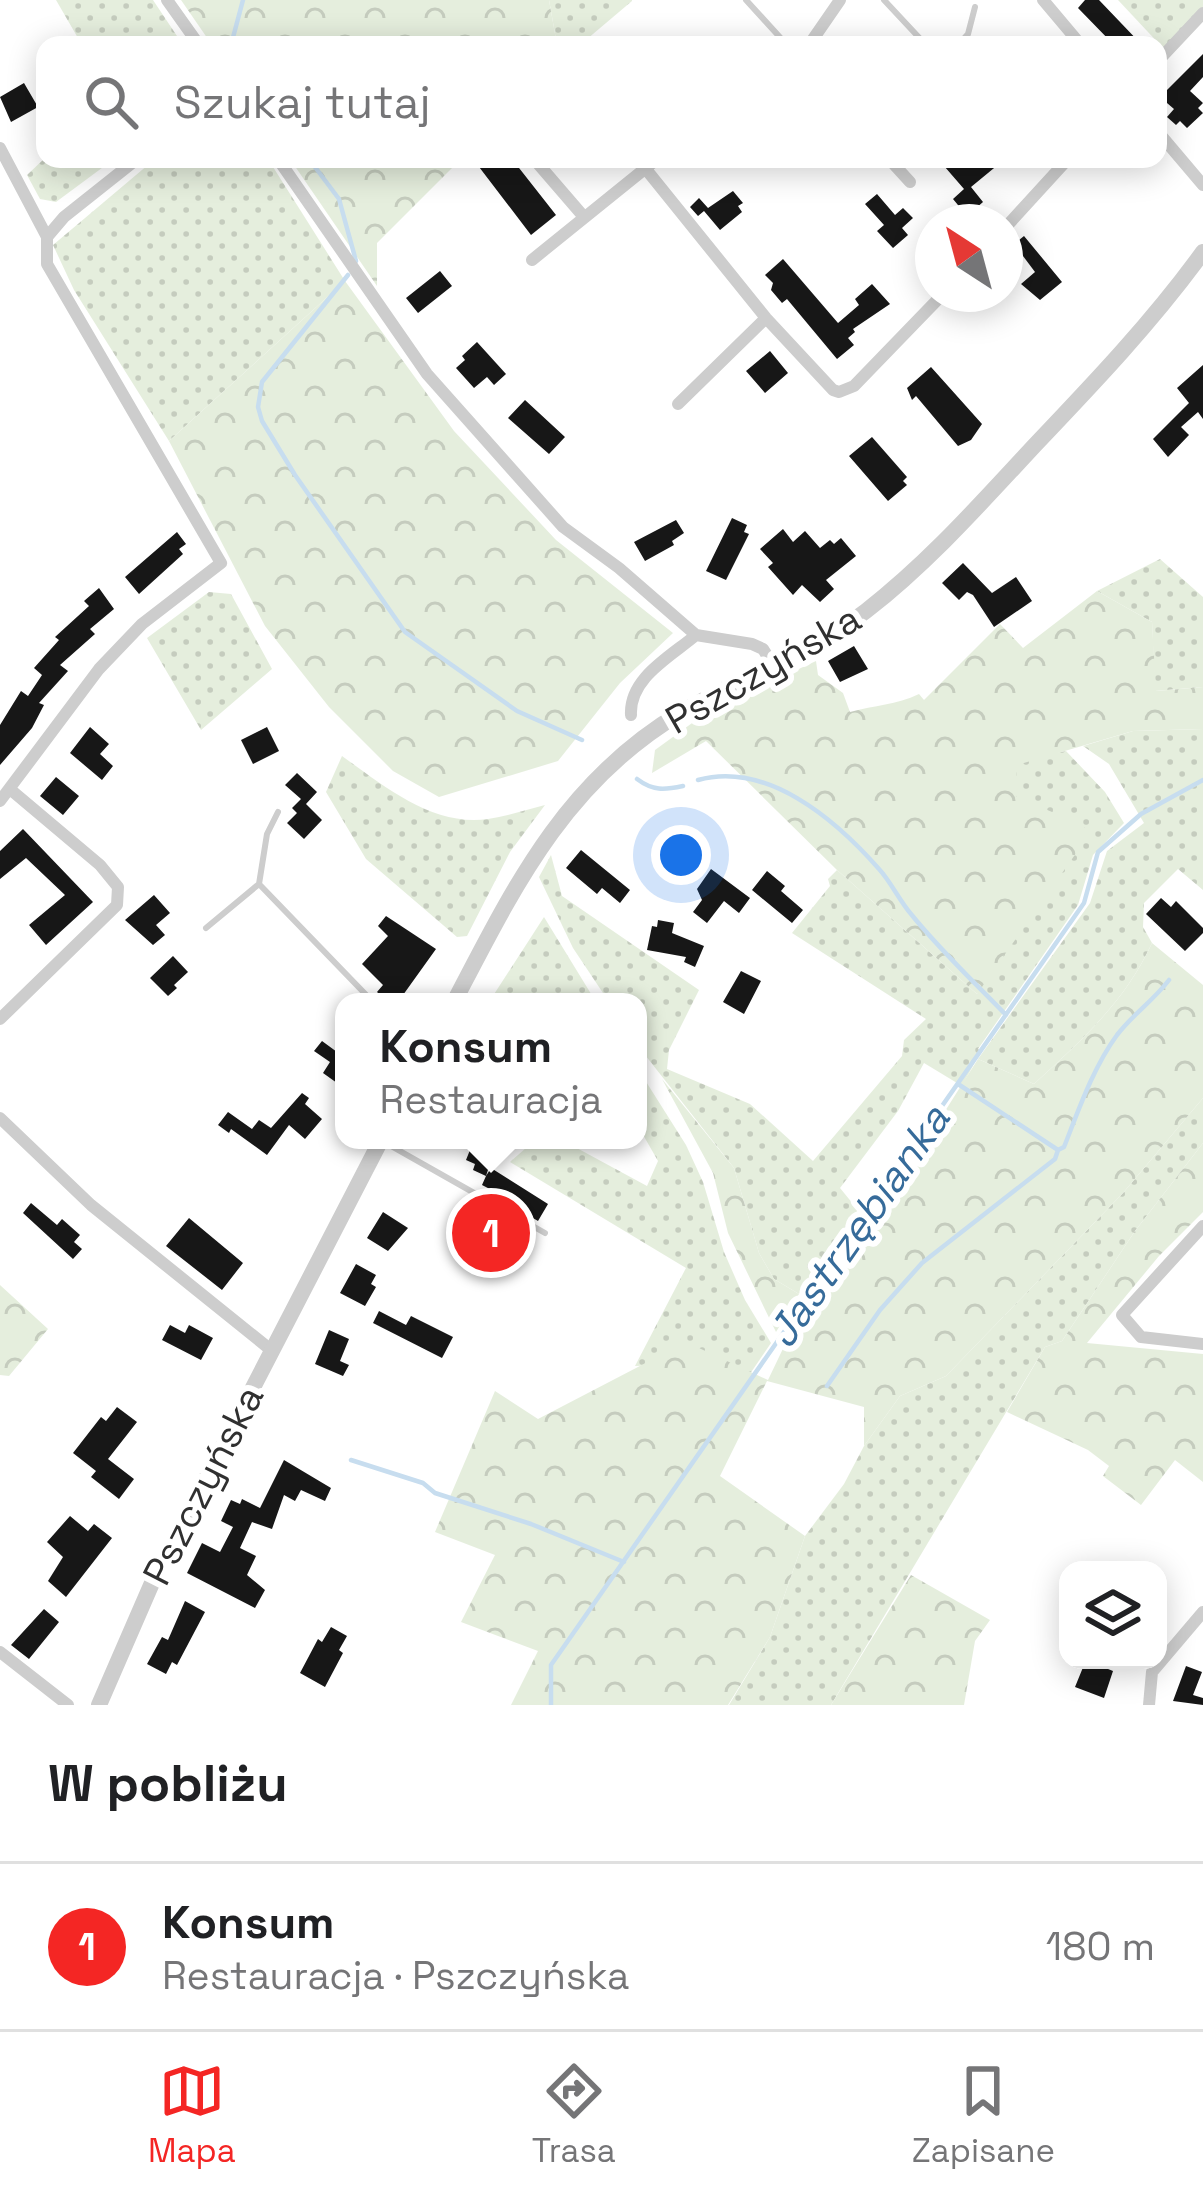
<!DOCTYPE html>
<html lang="pl">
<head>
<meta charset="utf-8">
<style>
	:root { --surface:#fff; --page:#f6f6f6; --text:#202124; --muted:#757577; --line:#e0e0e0; --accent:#f42624 }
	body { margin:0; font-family:"Space Grotesk",sans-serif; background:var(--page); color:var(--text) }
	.controls { position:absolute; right:36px; bottom:36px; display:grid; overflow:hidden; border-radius:24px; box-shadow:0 6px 30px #0003 }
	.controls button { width:108px; height:108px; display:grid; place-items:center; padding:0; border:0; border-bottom:3px solid var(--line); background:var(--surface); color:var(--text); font:60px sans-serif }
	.compass { position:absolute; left:915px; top:204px; width:108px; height:108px; border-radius:50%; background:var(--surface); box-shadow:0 6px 30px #0003; rotate:324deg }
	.you { position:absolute; left:681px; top:855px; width:42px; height:42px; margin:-30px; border:9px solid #fff; border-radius:50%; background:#1a73e8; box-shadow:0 0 0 18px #1a73e833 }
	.badge { display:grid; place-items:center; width:78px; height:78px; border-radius:50%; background:var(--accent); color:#fff; font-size:39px; font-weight:700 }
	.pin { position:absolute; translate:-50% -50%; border:6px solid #fff; box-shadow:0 3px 12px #0006 }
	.popup { position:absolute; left:335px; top:993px; width:312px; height:156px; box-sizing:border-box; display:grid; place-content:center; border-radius:24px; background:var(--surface); filter:drop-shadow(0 3px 9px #0005); font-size:39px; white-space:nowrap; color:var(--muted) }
	.popup b { font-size:45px; color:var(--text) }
	.popup::after { content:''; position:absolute; left:50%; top:100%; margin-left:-24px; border:24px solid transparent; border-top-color:var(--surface) }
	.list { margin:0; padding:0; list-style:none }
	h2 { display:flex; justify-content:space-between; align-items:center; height:156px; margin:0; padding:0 48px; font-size:51px }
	h2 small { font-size:39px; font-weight:400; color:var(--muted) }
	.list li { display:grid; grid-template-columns:78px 1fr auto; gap:36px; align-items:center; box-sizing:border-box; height:168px; padding:0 48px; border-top:3px solid var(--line) }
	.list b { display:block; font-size:45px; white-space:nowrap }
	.list p { margin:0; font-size:39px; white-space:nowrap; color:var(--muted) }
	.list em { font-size:39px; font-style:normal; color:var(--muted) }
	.icon { flex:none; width:66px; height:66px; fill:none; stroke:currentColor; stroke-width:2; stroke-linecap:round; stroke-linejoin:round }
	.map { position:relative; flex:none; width:1203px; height:1705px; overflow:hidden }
	.search { position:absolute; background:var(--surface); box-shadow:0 6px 30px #0003; left:36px; right:36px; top:36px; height:132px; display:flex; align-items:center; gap:30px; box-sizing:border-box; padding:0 42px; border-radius:24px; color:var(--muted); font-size:45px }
	.sheet { height:324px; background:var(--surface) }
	nav { display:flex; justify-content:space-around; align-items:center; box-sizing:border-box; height:168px; border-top:3px solid var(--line); background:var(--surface); font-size:33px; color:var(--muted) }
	nav a { display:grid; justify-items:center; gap:6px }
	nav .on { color:var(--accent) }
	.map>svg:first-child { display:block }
	.grass { fill:url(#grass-dots) }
	.forest { fill:url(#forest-crowns) }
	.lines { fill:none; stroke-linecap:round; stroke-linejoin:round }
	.stream { stroke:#c7ddef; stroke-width:4.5 }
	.building { fill:#171717 }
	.service { stroke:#cdcdcd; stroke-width:6 }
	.minor { stroke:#cdcdcd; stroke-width:12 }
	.tertiary { stroke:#cdcdcd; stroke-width:16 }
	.labels { text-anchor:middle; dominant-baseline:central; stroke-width:12; stroke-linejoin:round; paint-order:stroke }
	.street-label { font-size:39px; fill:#303030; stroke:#fff }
	.water-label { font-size:42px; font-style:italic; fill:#366b9a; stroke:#fff }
</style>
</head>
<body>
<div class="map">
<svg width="1203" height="1705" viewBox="0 0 1203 1705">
	<defs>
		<pattern id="grass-dots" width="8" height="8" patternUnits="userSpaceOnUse" patternTransform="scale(3)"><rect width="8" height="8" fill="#e5eedd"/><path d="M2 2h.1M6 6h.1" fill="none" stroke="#c5ccbe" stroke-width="1.8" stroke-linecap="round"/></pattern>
		<pattern id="forest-crowns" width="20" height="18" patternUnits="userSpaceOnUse" patternTransform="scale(3)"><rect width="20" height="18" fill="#e5eedd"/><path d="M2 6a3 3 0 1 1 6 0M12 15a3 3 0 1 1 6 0" fill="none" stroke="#c5ccbe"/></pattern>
	</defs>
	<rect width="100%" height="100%" fill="#fff"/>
	<path class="grass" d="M56 0H153L183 45H82Z
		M549 0H632V1L580 45H557Z
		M1118 0H1203V7L1163 48Z
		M45 158V159H114L56 202 40 199 27 175Z
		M155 159H268L345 281 169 441 74 290 53 245Z
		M1160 559 1203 597V687L1155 691 1152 622 1097 591Z
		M209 592 231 594 272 669 201 730 147 638Z
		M1203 729V890L1178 869 1144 903 1143 927 1152 943C1125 1002 1081 1041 1034 1084L978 1059 1090 903 1107 851 1144 823 1109 764 1083 746 1133 731Z
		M1066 751 1105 792 1124 823 1093 855 1078 905 978 1049 981 1051 962 1086 924 1063 898 1111 840 1188 858 1210 799 1294 774 1279 759 1253 734 1168 638 1046V1002H609L573 948 539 877 551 855 562 896 699 990 669 1050 667 1069 750 1104 813 1161 902 1056 904 1040 926 1019 792 933 830 886 828 879 837 870 977 994 1044 818 1015 797 1012 760Z
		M342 756C384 786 433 827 488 819 507 816 526 810 545 805L510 852 467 936 457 937 366 859 326 792Z
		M544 917 596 1002H489Z
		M638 1069 686 1145 703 1182 724 1252 745 1300 771 1343 737 1393 687 1364 635 1366 686 1268 510 1162 535 1140H562L647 1186 658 1161 638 1126Z
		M1203 1098V1143L1135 1231 1062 1341 1045 1347 831 1705H729L770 1637 805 1536 844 1484 864 1446 900 1396 946 1376 1123 1193Z"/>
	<path class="forest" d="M181 0H549L557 45H212Z
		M290 159H461L377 243V286Z
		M345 281 454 431 556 540 673 633 620 683 558 761 439 797 393 771 329 707 265 626 169 441Z
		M1097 591 1152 622 1156 691 1203 687V729L1133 731 1017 765 1016 796C1041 810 1069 815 1091 832L977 994 837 870 706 741 652 773 655 750 710 710 816 661 818 675 843 693 850 712C875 705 896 705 919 694L924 700 1000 624 1023 648Z
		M1152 943 1203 985V1098L1123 1193 946 1376 900 1396 864 1446V1407L767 1381 720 1476 805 1536 770 1637 728 1705H511L538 1651 461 1622 495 1555 435 1532 495 1391 538 1419 686 1342 768 1380 790 1334 902 1179 978 1059 1034 1084C1081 1041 1125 1002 1152 943Z
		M662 1079 734 1168 759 1253 774 1279 799 1294 776 1332 728 1233 713 1173Z
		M1203 1143V1212L1159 1256 1087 1343 1203 1354V1482L1175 1460 1141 1505 1103 1476 1109 1466 1088 1450 1007 1412 1045 1347 1062 1341 1135 1231Z
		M0 1285 48 1329 9 1376 0 1375Z
		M911 1575 990 1620 975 1641 964 1705H831Z"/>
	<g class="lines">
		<path class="stream" d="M231 45 243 0
			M309 159 339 199 356 261
			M348 275 262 382 258 407 262 421 295 475 405 632 517 711 582 740
			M637 779C653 791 664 790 683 786
			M698 780C767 761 835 819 879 869 891 882 899 900 911 914 939 949 974 982 1006 1015
			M958 1084 1058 1150
			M827 1386 880 1310 922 1263 1055 1159 1058 1150 1064 1147C1079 1109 1093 1068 1117 1035 1134 1013 1153 1001 1169 980
			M351 1460 423 1483 435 1493 531 1524 624 1562
			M551 1705V1665L1084 903 1098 852 1141 814 1203 780"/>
	</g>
	<path class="building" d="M1085 0H1099L1142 45H1114L1078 8Z
		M1203 54V77L1190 91 1203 103 1198 108 1203 113 1187 128 1180 121 1176 125 1167 117 1174 109 1160 97Z
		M24 83 38 107 11 122 0 97Z
		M473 159H512L556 215 531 235Z
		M938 159H1005L971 187 983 202 967 216 953 199 964 189Z
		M733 191 743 203 738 206 742 212 720 230 704 211 698 216 690 207 699 198 708 208Z
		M877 194 895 215 903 208 913 218 902 228 908 235 893 248 877 231 884 225 865 204Z
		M1024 236 1062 282 1040 300 1021 284 1035 272 1014 244Z
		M783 259 838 323 859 305 855 299 872 284 890 304 853 329 855 332 848 338 854 345 837 359 787 299 782 303 771 290 773 283 765 275Z
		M440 271 452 286 418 313 406 298Z
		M477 342 506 374 494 385 487 377 474 388 456 368 465 360 462 356Z
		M770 351 788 373 765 393 746 371Z
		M1203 365V419L1198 412 1181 427 1189 435 1168 457 1153 439 1189 403 1177 388Z
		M931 367 982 424 971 440 958 446 916 396 912 400 907 388Z
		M525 400 565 437 549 454 508 418Z
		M872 437 907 477 903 481 907 485 888 501 849 456Z
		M732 518 747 525 744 532 749 534 726 580 706 571Z
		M676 520 684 533 672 541 674 545 645 561 634 542Z
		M783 529 793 542 805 531 820 548 830 540 834 544 841 538 856 556 826 580 834 589 820 602 802 585 793 595 768 567 773 563 760 549Z
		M177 532 186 544 179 549 183 554 139 594 125 577Z
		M963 563 992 593 1016 577 1032 601 994 627 973 595 967 592 959 600 942 583Z
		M99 588 114 609 90 629 95 634 60 665 68 671 39 703 44 705 32 728 0 765V725L21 691 28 696 42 675 34 668 59 640 55 637 89 606 84 601Z
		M854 646 868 669 840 682 828 661Z
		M90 727 109 744 100 754 113 766 102 780 70 753Z
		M267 727 279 751 253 764 241 740Z
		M297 773 317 792 306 804 322 820 304 839 287 823 297 813 292 808 301 799 285 785Z
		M56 777 79 796 63 815 40 796Z
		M23 829 93 902 46 945 29 925 65 895 26 858 0 879V851Z
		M581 850 630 890 620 903 602 888 597 894 566 868Z
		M711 869 750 898 739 913 724 901 707 923 693 912 702 900 697 889Z
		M767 871 785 886 781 891 803 910 792 923 752 890Z
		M154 895 170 913 156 925 165 935 153 945 125 920Z
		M1161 898 1171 907 1176 901 1203 928V933L1185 951 1146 914Z
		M386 916 436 949 398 1002H388L377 992 383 985 362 964 388 936 378 926Z
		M658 920 674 923 672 933 704 946 695 967 684 962 686 957 647 950 652 926 657 927Z
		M173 956 188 972 174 985 177 988 168 996 150 978Z
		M741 971 761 981 744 1014 723 1002Z
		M322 1041 337 1052 344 1043V1088L323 1073 330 1062 314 1051Z
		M302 1093 309 1098 305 1104 322 1119 305 1139 289 1125 267 1155 231 1129 229 1133 218 1125 228 1112 252 1129 259 1120 271 1128Z
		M474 1140 496 1145 486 1176 491 1168 548 1204 538 1221 514 1207 517 1203 482 1185 486 1176 473 1170 475 1164 466 1160Z
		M31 1203 57 1225 62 1219 80 1235 74 1242 82 1249 73 1259 23 1213Z
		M471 1204 504 1225 507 1220 529 1233 511 1262 456 1228Z
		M383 1212 408 1228 388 1251 367 1238Z
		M189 1218 243 1263 222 1290 166 1246Z
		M356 1264 376 1275 371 1284 376 1287 365 1306 340 1293Z
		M379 1311 406 1325 411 1316 453 1337 442 1358 373 1323Z
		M170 1325 185 1333 189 1325 213 1338 201 1360 162 1340Z
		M329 1330 349 1339 340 1361 349 1365 343 1376 315 1364Z
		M117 1407 137 1422 108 1459 134 1479 119 1499 91 1477 96 1471 73 1453 101 1417 106 1421Z
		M284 1460 331 1488 325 1501 301 1490 295 1501 284 1495 272 1529 252 1522 240 1548 256 1556 247 1575 265 1590 255 1608 187 1573 202 1543 220 1552 233 1527 221 1521 231 1500 240 1504 242 1499 260 1508Z
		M70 1516 88 1531 94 1524 112 1538 66 1597 48 1581 63 1557 47 1542Z
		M185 1601 205 1612 177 1665 172 1662 166 1674 147 1664 162 1637 168 1640Z
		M44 1609 59 1622 29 1659 11 1645Z
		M331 1627 347 1636 339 1650 343 1653 325 1687 300 1673 318 1639 322 1642Z
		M1086 1660 1113 1671 1104 1698 1075 1687Z
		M1186 1666 1202 1672 1193 1695 1203 1698V1705L1173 1701Z"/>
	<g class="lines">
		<path class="service" d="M746 0 787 45
			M884 0 926 45
			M958 45 968 34 975 7
			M278 812 267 834 259 884 373 1002
			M206 928 259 884
			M384 1142 545 1233"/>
		<path class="minor" d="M167 0 199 45
			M1043 0 1081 45
			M809 45 840 0
			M1158 61 1203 13
			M1158 132 1203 185
			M0 148 47 237 64 217 137 159
			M278 159 427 374 563 527 619 568 696 635 752 644 763 649 773 665
			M534 159 584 217
			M889 159 910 182
			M645 168 766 318 833 390 839 392 854 386 943 294
			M1005 228 1068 159
			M532 260 657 159
			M678 404 766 318
			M631 715C629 678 670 657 696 635
			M0 801 99 669 142 624 221 563 47 264V237
			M0 1019 117 905 118 887 100 865 11 790
			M0 1118 91 1205 271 1350
			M1203 1226 1122 1315 1141 1337 1203 1344
			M0 1652 68 1705
			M1149 1705 1152 1672 1203 1612"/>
		<path class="tertiary" d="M454 1002C514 887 565 781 682 712 742 677 810 654 866 611 929 562 981 503 1035 445 1094 383 1153 321 1203 252
			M99 1705 152 1583 381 1140"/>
	</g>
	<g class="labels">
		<g class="street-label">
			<text transform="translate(763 669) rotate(-30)">Pszczyńska</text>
			<text transform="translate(203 1485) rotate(-63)">Pszczyńska</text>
		</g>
		<g class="water-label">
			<text transform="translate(858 1226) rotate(-55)">Jastrzębianka</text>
		</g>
	</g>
</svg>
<div class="controls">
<button><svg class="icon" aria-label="layers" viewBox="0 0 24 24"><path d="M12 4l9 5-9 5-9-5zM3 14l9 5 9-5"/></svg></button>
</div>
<svg class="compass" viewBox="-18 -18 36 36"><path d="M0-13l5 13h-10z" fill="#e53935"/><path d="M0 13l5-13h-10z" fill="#757577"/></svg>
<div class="you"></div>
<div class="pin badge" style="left:491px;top:1233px">1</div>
<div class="popup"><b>Konsum</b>Restauracja</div>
<div class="search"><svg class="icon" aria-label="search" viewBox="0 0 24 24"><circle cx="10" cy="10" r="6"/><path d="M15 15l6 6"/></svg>Szukaj tutaj</div>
</div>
<section class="sheet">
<h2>W pobliżu<small></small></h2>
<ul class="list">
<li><span class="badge">1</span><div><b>Konsum</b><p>Restauracja · Pszczyńska</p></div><em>180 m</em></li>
</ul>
</section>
<nav>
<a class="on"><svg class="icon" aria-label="map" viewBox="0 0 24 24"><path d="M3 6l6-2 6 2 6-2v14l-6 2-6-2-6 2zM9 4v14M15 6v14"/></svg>Mapa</a>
<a><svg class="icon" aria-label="directions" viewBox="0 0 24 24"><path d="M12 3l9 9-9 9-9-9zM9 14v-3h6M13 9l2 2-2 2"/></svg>Trasa</a>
<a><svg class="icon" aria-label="saved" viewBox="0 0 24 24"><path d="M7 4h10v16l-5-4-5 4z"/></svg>Zapisane</a>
</nav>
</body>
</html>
